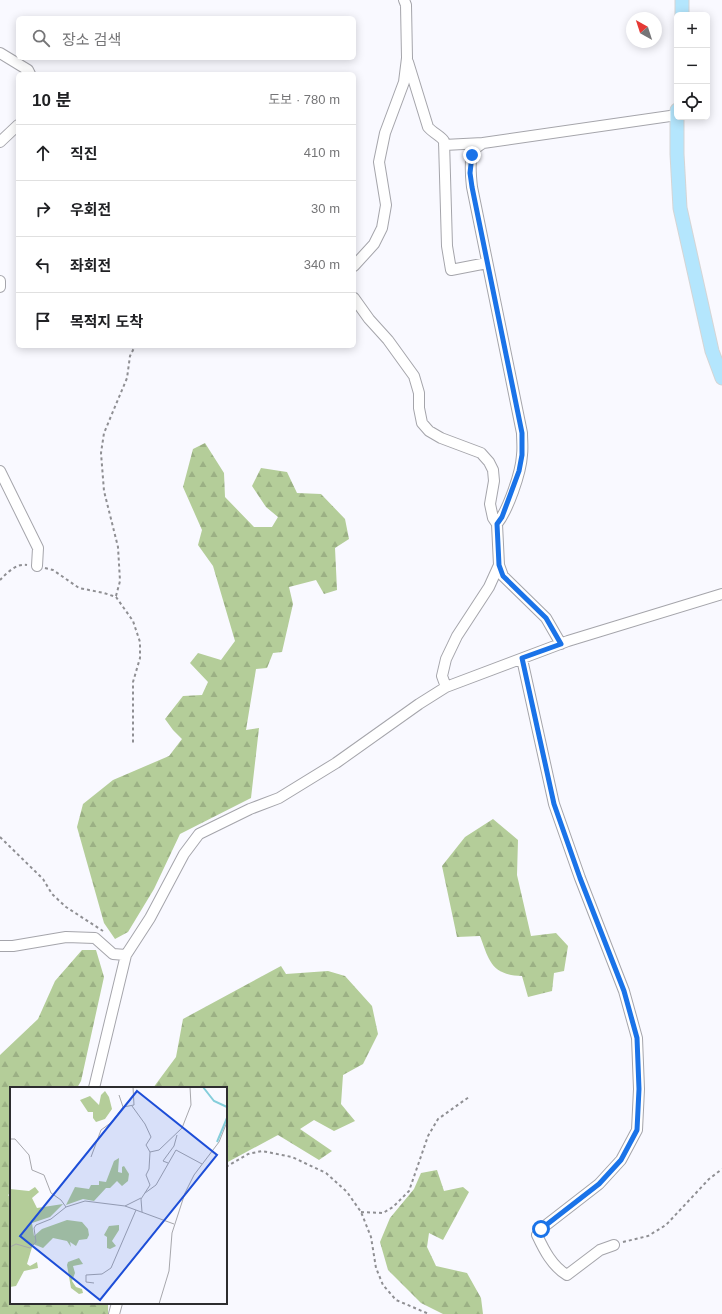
<!DOCTYPE html>
<html lang="ko">
<head>
<meta charset="utf-8">
<style>
	:root { --surface:#fff; --page:#f2f2f2; --text:#202124; --muted:#757577; --line:#e0e0e0 }
	body { margin:0; font-family:Helvetica,"Noto Sans KR",sans-serif; background:var(--page); color:var(--text) }
	.controls { position:absolute; right:12px; top:12px; display:grid; overflow:hidden; border-radius:6px; box-shadow:0 2px 10px #0003 }
	.controls button { width:36px; height:36px; display:grid; place-items:center; padding:0; border:0; border-bottom:1px solid var(--line); background:var(--surface); color:var(--text); font:20px sans-serif }
	.compass { position:absolute; left:626px; top:12px; width:36px; height:36px; border-radius:50%; background:var(--surface); box-shadow:0 2px 10px #0003; rotate:321deg }
	.stop { position:absolute; width:12px; height:12px; margin:-9px; border:3px solid #1a73e8; border-radius:50%; background:#fff }
	.stop.end { background:#1a73e8; border-color:#fff; box-shadow:0 1px 4px #0008 }
	.list { margin:0; padding:0; list-style:none }
	h2 { display:flex; justify-content:space-between; align-items:center; height:52px; margin:0; padding:0 16px; font-size:17px }
	h2 small { font-size:13px; font-weight:400; color:var(--muted) }
	.list li { display:grid; grid-template-columns:26px 1fr auto; gap:12px; align-items:center; box-sizing:border-box; height:56px; padding:0 16px; border-top:1px solid var(--line) }
	.list b { display:block; font-size:15px; white-space:nowrap }
	.list em { font-size:13px; font-style:normal; color:var(--muted) }
	.icon { flex:none; width:22px; height:22px; fill:none; stroke:currentColor; stroke-width:2; stroke-linecap:round; stroke-linejoin:round }
	.map { position:relative; flex:none; width:722px; height:1314px; overflow:hidden }
	.search { position:absolute; background:var(--surface); box-shadow:0 2px 10px #0003; left:16px; top:16px; width:340px; height:44px; display:flex; align-items:center; gap:10px; box-sizing:border-box; padding:0 14px; border-radius:6px; color:var(--muted); font-size:15px }
	.panel { position:absolute; background:var(--surface); box-shadow:0 2px 10px #0003; left:16px; top:72px; width:340px; height:276px; border-radius:6px }
	.map>svg:first-child { display:block }
	.forest { fill:url(#forest-firs) }
	.lines { fill:none; stroke-linecap:round; stroke-linejoin:round }
	.minor-casing { stroke:#a5a5ab; stroke-width:12 }
	.major-casing { stroke:#d5d5d5; stroke-width:15 }
	.path { stroke:#8f8f93; stroke-width:2; stroke-dasharray:3 3; stroke-linecap:butt }
	.minor { stroke:#fff; stroke-width:10 }
	.major { stroke:#b4e6fd; stroke-width:13 }
	.route { stroke:#1a73e8; stroke-width:5 }
	.inset-river { fill:none; stroke:#85cedb; stroke-width:2 }
	.inset-road { fill:none; stroke:#a7a7ac; stroke-width:1 }
	.view { fill:#1d4ed8; fill-opacity:0.15; stroke:#1d4ed8; stroke-width:2 }
	.inset-edge { fill:none; stroke:#2d2d2f; stroke-width:2 }
</style>
</head>
<body>
<div class="map">
<svg width="722" height="1314" viewBox="0 0 722 1314">
	<defs>
		<pattern id="forest-firs" width="22" height="20" patternUnits="userSpaceOnUse"><rect width="22" height="20" fill="#b4cd99"/><path d="M5 1l3.5 6h-7zM16 11l3.5 6h-7z" fill="#9bb084"/></pattern>
	</defs>
	<rect width="100%" height="100%" fill="#f9f9ff"/>
	<path class="forest" d="M205 443 224 473 225 497 254 527H272L278 517 266 507 252 486 261 468 287 472 297 493 321 494 345 519 349 539 335 548 337 590 324 594 316 580 289 587 293 604 282 652 273 653 267 668 256 669 246 730 259 728 251 798 180 834 154 889 128 932 115 939 104 923 77 827 83 804 113 780 169 756 182 739 173 730 165 719 183 696 202 695 208 682 190 663 198 653 221 660 235 641 213 566 198 545 202 530 183 487 193 449Z
		M493 819 518 840 517 875 531 936 556 933 568 946 564 971 554 973 552 991 528 997 522 976C491 975 489 960 480 936L457 937 442 866 465 837Z
		M82 950H96L104 977 81 1081 77 1088H11V1193L8 1195 11 1198V1303H108V1314H0V1055L38 1019 55 981Z
		M281 966 286 974 328 971 345 976 372 1006 378 1034 363 1064 343 1075 341 1104 355 1121 334 1131 314 1120 300 1129 332 1151 319 1160 278 1135 226 1163V1088H153L176 1057 183 1019Z
		M437 1170 444 1191 463 1187 469 1192 443 1240 429 1233 427 1247 436 1266 467 1273 481 1298 483 1314H443L421 1303 388 1270 380 1242 390 1218 414 1189 421 1173Z"/>
	<g class="lines">
		<g class="minor-casing">
			<path id="minor" d="M0 53 28 70 30 74
				M408 62 428 127C433 133 441 136 444 141L447 246 451 270 487 263
				M0 142 18 125
				M444 145 483 143
				M354 266 374 244 382 228 386 205 379 162 385 133 404 82 407 58 406 5 404 0
				M0 281V287
				M354 298 369 319 388 340 414 376 419 393V408L422 423 429 431 441 438 481 453 489 462 493 470 494 481 490 504 493 518 497 524 499 565 503 576 546 618 561 644
				M0 471 38 548 37 566
				M497 524C508 510 521 473 522 455 523 448 522 440 522 433L472 187C471 178 469 160 473 152 475 148 479 146 483 143L677 115
				M522 659 554 804 580 878 624 991 637 1038 639 1089 637 1130 621 1160 599 1184 541 1229 537 1235C544 1250 552 1266 567 1275L600 1250 614 1245
				M446 687 442 676 446 659 457 636 489 587 499 565
				M0 946H13L66 937 95 938 113 954 126 955
				M94 1088 126 955 150 918 184 854 199 834 250 809 279 798 336 763 419 704 446 687 568 641 722 594
				M114 1314 117 1303"/>
		</g>
		<g class="major-casing">
			<path id="major" d="M682 0V15
				M677 110V154L680 208 712 351 722 378"/>
		</g>
		<path class="path" d="M45 568 53 570 79 588 104 593 116 597 133 621 140 642V658L133 682V745
			M0 580C7 573 16 563 27 565
			M116 596 120 581 118 547 104 491 101 453 104 433 127 378 130 356 135 346
			M0 837 43 879 52 894 66 907 103 931
			M226 1167 248 1154 262 1151 292 1157 326 1173 347 1192 361 1212 371 1237 376 1268 383 1285 396 1300 429 1314
			M361 1212 383 1213 393 1207 409 1191 428 1136 438 1119 469 1097
			M623 1242 648 1236 666 1225 709 1179 722 1169"/>
		<use href="#minor" class="minor"/>
		<use href="#major" class="major"/>
	</g>
	<g class="lines">
		<path class="route" d="M472 155 470 173 472 187 522 433V455L519 471 502 517 497 524 499 565 503 576 546 618 561 644 522 658 554 804 580 878 624 991 637 1038 639 1089 637 1130 621 1160 599 1184 541 1229"/>
	</g>
	<g transform="translate(10 1087)">
		<rect width="217" height="217" fill="#f9f9ff"/>
		<path d="M95 4 99 10 102 22 95 32 86 35 83 31V25H78L70 13 80 9 89 18 91 8ZM109 71 108 85 112 86V80L114 79 119 87 118 94 112 99 107 94 100 101H96L84 114 73 112 56 118 65 100 79 102 81 98H89V94L96 95 104 74ZM25 100 29 105 22 111 27 121 53 117 40 130 22 136 24 149 32 142 57 133 72 135 78 142 79 148 77 152 69 153 66 159 60 155 61 160 57 154 43 151 33 161 23 157 17 177 20 179 27 175 28 181 14 184 6 199 0 200V102L19 104ZM109 138V143L102 154 106 159 100 162 97 161V150L94 148 99 139ZM69 171 73 177 63 179 65 186 62 194 66 200 72 202 73 206 69 207 61 201 57 178 58 175Z" fill="#b4cd99"/>
		<path class="inset-river" d="M193 0 204 14 217 20M207 55 217 31"/>
		<path class="inset-road" d="M109 8 113 20M122 19 135 37 141 50 136 58 140 65 139 82 136 88 140 98 131 112 132 125M0 52H5L19 68 22 83 34 88 41 106 51 113 56 120M140 65 149 63 172 41 181 18 180 0M81 70 91 43 102 35 113 20 124 18 123 0M158 76 153 74 164 59 167 48M135 106 146 98 166 63 192 77M115 119 131 111M0 160 6 157 20 161 26 155 24 141 26 138 41 132 56 120 75 114 115 119 164 137M84 196 76 195V188L92 187 101 181 126 123M149 217 159 184 162 146 175 106 184 88 209 55 217 35"/>
		<path class="view" d="M127 4 207 68 90 213 10 149Z"/>
		<rect width="217" height="217" class="inset-edge"/>
	</g>
</svg>
<div class="controls">
<button>+</button>
<button>−</button>
<button><svg class="icon" aria-label="locate" viewBox="0 0 24 24"><circle cx="12" cy="12" r="6"/><path d="M12 2v4M12 18v4M2 12h4M18 12h4"/></svg></button>
</div>
<svg class="compass" viewBox="-18 -18 36 36"><path d="M0-13l5 13h-10z" fill="#e53935"/><path d="M0 13l5-13h-10z" fill="#757577"/></svg>
<div class="stop" style="left:541px;top:1229px"></div>
<div class="stop end" style="left:472px;top:155px"></div>
<div class="search"><svg class="icon" aria-label="search" viewBox="0 0 24 24"><circle cx="10" cy="10" r="6"/><path d="M15 15l6 6"/></svg>장소 검색</div>
<section class="panel">
<h2>10 분<small>도보 · 780 m</small></h2>
<ul class="list">
<li><svg class="icon" aria-label="ahead" viewBox="0 0 24 24"><path d="M12 20V5M6 11l6-6 6 6"/></svg><div><b>직진</b></div><em>410 m</em></li>
<li><svg class="icon" aria-label="right" viewBox="0 0 24 24"><path d="M7 20v-9h11M14 6l5 5-5 5"/></svg><div><b>우회전</b></div><em>30 m</em></li>
<li><svg class="icon" aria-label="left" viewBox="0 0 24 24"><path d="M17 20v-9H6M10 6l-5 5 5 5"/></svg><div><b>좌회전</b></div><em>340 m</em></li>
<li><svg class="icon" aria-label="arrive" viewBox="0 0 24 24"><path d="M6 21V4h12l-3 4 3 4H6"/></svg><div><b>목적지 도착</b></div></li>
</ul>
</section>
</div>
</body>
</html>
